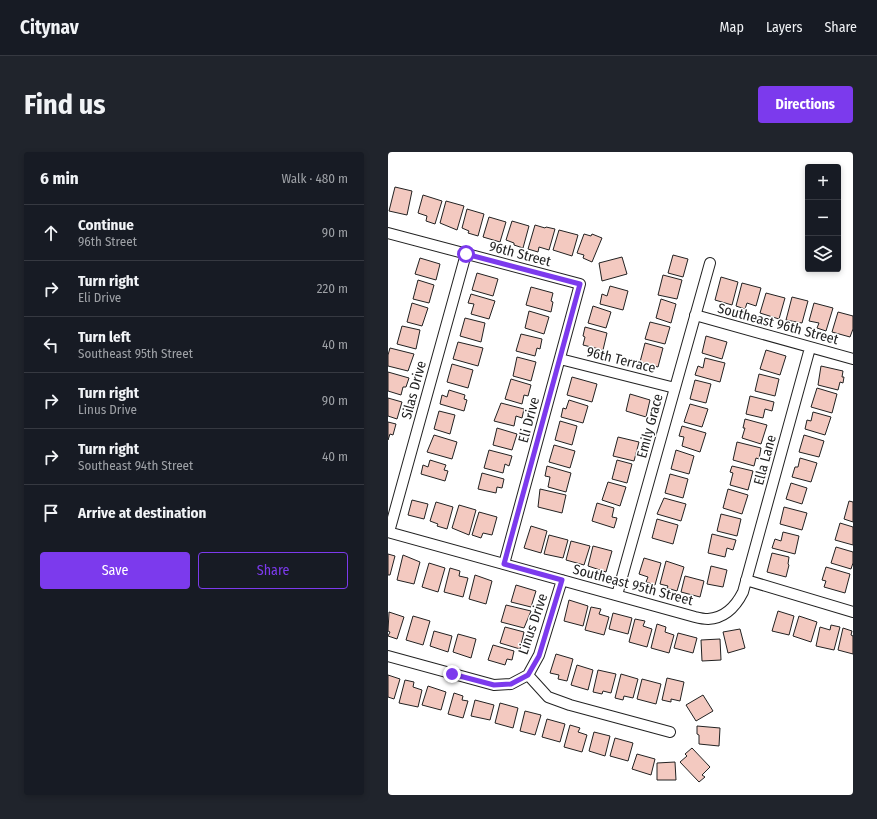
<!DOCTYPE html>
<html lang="en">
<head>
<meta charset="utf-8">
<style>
	:root { --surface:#171b24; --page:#20242c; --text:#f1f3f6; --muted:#9ea1a6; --line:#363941; --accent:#7c3aed }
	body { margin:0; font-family:"Fira Sans Condensed",sans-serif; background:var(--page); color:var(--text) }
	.controls { position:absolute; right:12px; top:12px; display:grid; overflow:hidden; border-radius:4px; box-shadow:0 2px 6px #0003 }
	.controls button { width:36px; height:36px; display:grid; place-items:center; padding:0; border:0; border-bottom:1px solid var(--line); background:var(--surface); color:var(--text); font:20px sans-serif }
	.stop { position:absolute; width:12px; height:12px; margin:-9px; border:3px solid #7c3aed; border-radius:50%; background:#fff }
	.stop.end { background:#7c3aed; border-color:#fff; box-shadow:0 1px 4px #0008 }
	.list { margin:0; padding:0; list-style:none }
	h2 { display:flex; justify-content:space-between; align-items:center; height:52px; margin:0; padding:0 16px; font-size:17px }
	h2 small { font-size:13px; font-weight:400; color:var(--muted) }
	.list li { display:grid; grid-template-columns:26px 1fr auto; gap:12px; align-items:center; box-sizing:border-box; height:56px; padding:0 16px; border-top:1px solid var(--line) }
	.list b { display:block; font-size:15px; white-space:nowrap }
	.list p { margin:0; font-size:13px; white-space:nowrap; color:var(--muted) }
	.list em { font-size:13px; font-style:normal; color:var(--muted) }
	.actions { display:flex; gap:8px; padding:12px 16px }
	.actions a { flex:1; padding:9px 0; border:1px solid var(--accent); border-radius:4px; text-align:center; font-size:14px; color:var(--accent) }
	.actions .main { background:var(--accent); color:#fff }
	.icon { flex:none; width:22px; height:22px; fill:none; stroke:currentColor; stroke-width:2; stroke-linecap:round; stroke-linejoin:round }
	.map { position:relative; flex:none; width:465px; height:643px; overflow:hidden; border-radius:4px }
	header { display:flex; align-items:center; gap:24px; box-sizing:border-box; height:56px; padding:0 20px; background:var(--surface); border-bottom:1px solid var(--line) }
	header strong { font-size:19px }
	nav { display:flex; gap:22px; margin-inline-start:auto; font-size:14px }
	.intro { display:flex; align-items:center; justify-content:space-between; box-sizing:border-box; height:96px; padding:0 24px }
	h1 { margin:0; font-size:28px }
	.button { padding:10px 18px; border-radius:4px; background:var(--accent); color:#fff; font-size:14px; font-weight:700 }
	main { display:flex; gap:24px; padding:0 24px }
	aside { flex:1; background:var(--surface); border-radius:4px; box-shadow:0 2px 6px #0003 }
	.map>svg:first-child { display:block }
	.building { fill:#f3c9c0; stroke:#222 }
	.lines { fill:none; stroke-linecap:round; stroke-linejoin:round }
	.minor-casing { stroke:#222; stroke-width:12 }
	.minor { stroke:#fff; stroke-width:10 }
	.route { stroke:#7c3aed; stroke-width:5 }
	.labels { text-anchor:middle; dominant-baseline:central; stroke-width:3; stroke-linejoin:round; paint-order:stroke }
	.street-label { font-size:14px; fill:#222; stroke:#fff }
</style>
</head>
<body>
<header>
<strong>Citynav</strong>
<nav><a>Map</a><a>Layers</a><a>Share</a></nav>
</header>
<div class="intro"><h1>Find us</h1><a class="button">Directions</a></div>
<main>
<aside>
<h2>6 min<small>Walk · 480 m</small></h2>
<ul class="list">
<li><svg class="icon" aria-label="ahead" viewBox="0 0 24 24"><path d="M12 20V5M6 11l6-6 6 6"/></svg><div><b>Continue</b><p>96th Street</p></div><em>90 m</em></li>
<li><svg class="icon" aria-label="right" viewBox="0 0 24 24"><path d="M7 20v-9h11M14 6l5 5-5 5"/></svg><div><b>Turn right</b><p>Eli Drive</p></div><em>220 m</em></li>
<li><svg class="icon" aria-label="left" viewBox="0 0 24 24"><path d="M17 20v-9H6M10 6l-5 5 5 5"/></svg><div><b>Turn left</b><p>Southeast 95th Street</p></div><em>40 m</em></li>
<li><svg class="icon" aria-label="right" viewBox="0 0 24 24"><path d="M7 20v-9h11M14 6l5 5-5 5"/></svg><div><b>Turn right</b><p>Linus Drive</p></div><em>90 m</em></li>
<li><svg class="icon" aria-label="right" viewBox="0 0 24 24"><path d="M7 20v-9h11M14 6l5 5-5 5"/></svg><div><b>Turn right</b><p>Southeast 94th Street</p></div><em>40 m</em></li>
<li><svg class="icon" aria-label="arrive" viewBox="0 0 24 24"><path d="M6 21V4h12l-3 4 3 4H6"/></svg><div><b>Arrive at destination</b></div></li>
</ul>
<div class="actions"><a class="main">Save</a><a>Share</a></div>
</aside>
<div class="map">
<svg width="465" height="643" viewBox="0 0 465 643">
	<rect width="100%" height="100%" fill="#fff"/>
	<path class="building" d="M7 35 24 39 19 63 1 59Z
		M35 43 54 49 47 72 38 69 39 64 30 61Z
		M58 49 76 54 69 78 52 71Z
		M79 57 96 62 90 84 80 81 81 79 74 76Z
		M101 65 118 70 112 90 95 85Z
		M124 69 141 74 135 96 126 93V91L118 88Z
		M147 73 157 76 158 75 167 77 161 98 151 95 150 100 140 97Z
		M171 78 190 83 184 104 165 98Z
		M196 82 203 84 204 82 214 86 204 110 195 106 196 103 189 101Z
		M285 103 300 107 295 125 280 121Z
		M234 105 239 122 214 129 211 111Z
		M32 106 52 112 48 128 27 122Z
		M89 121 110 127 105 144 84 138Z
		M275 123 294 128 289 147 270 143Z
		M333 125 350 130 344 153 327 148Z
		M30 128 46 133 41 151 25 147Z
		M354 131 373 136 368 154 359 151 357 157 348 154Z
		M222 134 240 139 235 158 212 152 214 142 219 144Z
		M143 135 165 141 163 149 165 150 163 160 138 153Z
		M378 141 397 146 391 167 372 161Z
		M83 142 107 149 101 167 83 162 86 152 80 151Z
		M404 145 420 149 414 171 398 168Z
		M273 147 288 152 283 171 268 166Z
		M24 151 40 156 34 174 19 170Z
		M426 151 445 156 438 179 429 176 431 171 421 169Z
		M205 154 223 160 218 176 200 171Z
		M141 159 161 165 156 182 137 176Z
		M450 160 465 164V177L462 185 444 180Z
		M77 166 97 171 93 190 72 184Z
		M262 170 282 175 277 192 257 187Z
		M14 174 32 178 28 197 9 192Z
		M197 175 219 181 215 198 195 193 197 185 195 184Z
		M133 182 154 187 152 197 149 196 147 204 128 199Z
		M318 184 339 190 334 207 314 201Z
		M70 190 95 196 90 214 65 207Z
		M257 191 275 196 270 215 252 210Z
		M2 196 26 202 20 219 0 214V203Z
		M378 198 398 204 392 223 372 217Z
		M129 205 148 210 143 229 125 224Z
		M317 206 337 211 332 230 307 223 310 214 315 216Z
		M64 212 85 218 80 236 59 230Z
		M433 214 455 219 454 225H456L455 231 452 230 450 238 430 233Z
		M0 220 21 226 18 235H15L13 243 0 239Z
		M371 222 391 227 387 244 367 239Z
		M184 225 209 232 204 250 179 243Z
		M123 227 143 233 140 244 136 243 134 252 117 247Z
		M307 228 323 232 318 251 302 247Z
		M429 236 449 242 444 261 423 255Z
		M61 238 77 243 76 247 79 248 76 259 52 252 54 243 59 245Z
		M242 242 262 248 258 265 238 259Z
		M362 244 386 250 384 259 377 257 375 266 358 262Z
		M0 246 14 250 9 267 0 264Z
		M181 248 200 254 195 271 173 265 175 256 178 257Z
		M113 251 136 257 134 266 128 264 126 274 106 269Z
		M302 252 320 257 314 275 296 270Z
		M51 259 67 263 62 282 46 277Z
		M425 260 443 265 437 283 417 277 419 268 423 269Z
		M357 267 379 273 373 292 354 286 357 276H355Z
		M172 269 189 274 184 293 167 288Z
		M0 270 8 272 5 283 2 282 0 288Z
		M294 274 318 281 312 300 294 294 296 285 291 284Z
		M109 276 129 282 124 298 105 293Z
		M46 283 69 290 64 307 39 300Z
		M416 283 436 289 431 305 411 300Z
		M230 285 251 290 246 309 225 304Z
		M349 290 373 296 371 307 368 306 366 314 345 308Z
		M166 293 187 299 182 316 161 310Z
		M101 298 124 304 121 314 117 312 115 321 96 316Z
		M288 298 306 304 301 322 283 317Z
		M412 306 429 311 423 330 404 325 407 315H410Z
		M42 308 58 313 56 318 60 319 57 329 33 322 35 313 40 315Z
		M229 308 244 312 239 331 224 327Z
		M159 314 183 321 178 340 160 335 162 325 157 324Z
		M344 314 365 319 360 338 342 333 345 321 342 320Z
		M94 321 116 327 114 336 109 335 108 341 90 337Z
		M282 322 300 327 295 346 277 341Z
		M220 330 238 335 232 354 214 348Z
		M403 331 419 336 414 352 398 347Z
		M152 337 178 343 174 361 150 355Z
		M340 337 360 343 354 362 335 356Z
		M276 346 298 352 293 369 269 362Z
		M24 348 40 352 36 367 20 363Z
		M461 349 465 350V370L456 367Z
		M48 350 65 355 59 377 49 374 50 372 42 369Z
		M209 351 226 356 224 365 229 366 226 376 204 369Z
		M71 353 88 358 81 383 64 376Z
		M396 355 419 361 414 378 392 372Z
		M91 360 109 365 104 383 95 381 93 386 84 383Z
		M333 362 353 367 349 384 329 379Z
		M269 367 290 373 285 392 264 386Z
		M452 371 465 375V393L447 388Z
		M143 374 159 379 153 401 136 396Z
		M395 380 411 384 407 402 384 396 387 387 393 389Z
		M324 382 348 388 345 398 339 396 337 405 320 401Z
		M161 383 180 388 175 406 156 402Z
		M183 389 202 394 196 413 178 408Z
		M205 394 224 399 218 420 200 414Z
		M448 395 465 400V411L463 417 443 411Z
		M384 401 401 405 400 412 401 413 398 425 379 420Z
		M0 402 7 404 2 423H0Z
		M15 403 32 410 26 432 9 428Z
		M256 406 273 411 267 433 258 430 260 425 251 422Z
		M278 409 296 415 289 439 279 436 280 434 272 432Z
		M41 411 57 416 50 440 34 435Z
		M323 414 339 418 335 435 319 432Z
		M438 415 462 422 457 441 436 435 438 429 434 428Z
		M62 416 72 419 71 424 80 426 75 445 56 440Z
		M87 423 104 429 98 452 81 447Z
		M297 424 316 429 312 445 293 440Z
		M128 433 148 439 143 455 123 450Z
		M181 448 200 454 195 474 176 469Z
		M118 453 143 459 136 476 113 470Z
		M203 455 213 457 211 462 221 465 216 483 197 478Z
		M390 459 406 464 401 483 384 479Z
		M1 460 16 465 9 487 0 484 2 480 0 479Z
		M225 461 244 466 240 482 221 477Z
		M25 464 42 469 35 493 18 488Z
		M411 464 429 470 423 490 405 484Z
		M247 467 257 469 255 474 264 477 259 495 241 490Z
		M269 472 278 475 277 480 286 483 281 501 263 496Z
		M443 473 452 475 446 498 428 494 432 475 442 478Z
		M117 475 136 480 132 497 112 491Z
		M455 476 464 479 463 483 465 484V502L450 498Z
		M352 477 357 496 340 501 335 480Z
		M46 479 64 484 60 500 42 494Z
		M290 481 309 486 305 501 286 496Z
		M70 482 88 487 83 506 65 500Z
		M332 487 333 508 314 509 313 488Z
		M105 493 126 499 124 508 119 507 117 513 100 508Z
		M168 502 185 507 179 529 170 527 171 523 162 521Z
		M189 513 205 518 200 538 183 533Z
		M210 518 228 522 223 541 215 539 214 542 205 540Z
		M233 522 250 527 245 546 236 544 235 548 227 546Z
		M0 523 12 527 6 547 0 545Z
		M279 526 296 530 292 549 283 547V550L274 548Z
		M254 527 273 532 268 552 249 547Z
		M17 528 26 530 25 535 34 538 30 555 11 551Z
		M40 534 58 540 53 558 34 553Z
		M66 541 75 544 74 548 80 549 75 566 60 562Z
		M315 543 325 559 308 569 298 553Z
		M87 548 106 553 102 568 83 564Z
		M112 551 130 556 125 576 107 571Z
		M137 559 153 563 147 583 132 579Z
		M159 567 177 572 172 590 154 585Z
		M182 573 192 576 190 580 199 583 194 600 176 595Z
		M309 574 332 576 331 594 311 592V583L309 582Z
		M206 580 222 584 217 604 201 599Z
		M227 586 245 591 240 609 222 604Z
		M304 596 322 615 314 623 317 625 311 630 292 610 299 604 297 602Z
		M249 602 267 607 263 623 244 617Z
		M287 610 288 628H269V611Z"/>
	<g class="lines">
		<g class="minor-casing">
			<path id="minor" d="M0 81 192 132 116 412
				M307 163 465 207
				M172 207 287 236
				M0 380 307 465C311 466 316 467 320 467 337 466 348 454 355 440L422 196
				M1 380 78 102
				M358 428 465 460
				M229 443 322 111
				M0 504 106 533 123 532 140 523 160 545 182 553 282 580
				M140 523 151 503 174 428"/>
		</g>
		<use href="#minor" class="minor"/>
	</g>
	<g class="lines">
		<path class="route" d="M64 522 106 533 123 532 140 523 151 504 174 428 116 412 192 132 78 102"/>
	</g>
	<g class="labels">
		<g class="street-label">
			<text transform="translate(132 102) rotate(15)">96th Street</text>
			<text transform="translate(390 172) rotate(15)">Southeast 96th Street</text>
			<text transform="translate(233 208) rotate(14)">96th Terrace</text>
			<text transform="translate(26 238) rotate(-75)">Silas Drive</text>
			<text transform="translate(141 268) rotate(-75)">Eli Drive</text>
			<text transform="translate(262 274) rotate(-75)">Emily Grace</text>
			<text transform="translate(377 308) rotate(-75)">Ella Lane</text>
			<text transform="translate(245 433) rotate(15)">Southeast 95th Street</text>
			<text transform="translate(145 472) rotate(-71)">Linus Drive</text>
		</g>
	</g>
</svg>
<div class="controls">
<button>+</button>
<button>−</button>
<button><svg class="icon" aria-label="layers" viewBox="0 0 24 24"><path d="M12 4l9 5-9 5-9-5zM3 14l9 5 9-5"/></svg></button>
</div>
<div class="stop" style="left:78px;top:102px"></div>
<div class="stop end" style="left:64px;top:522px"></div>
</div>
</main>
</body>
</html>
